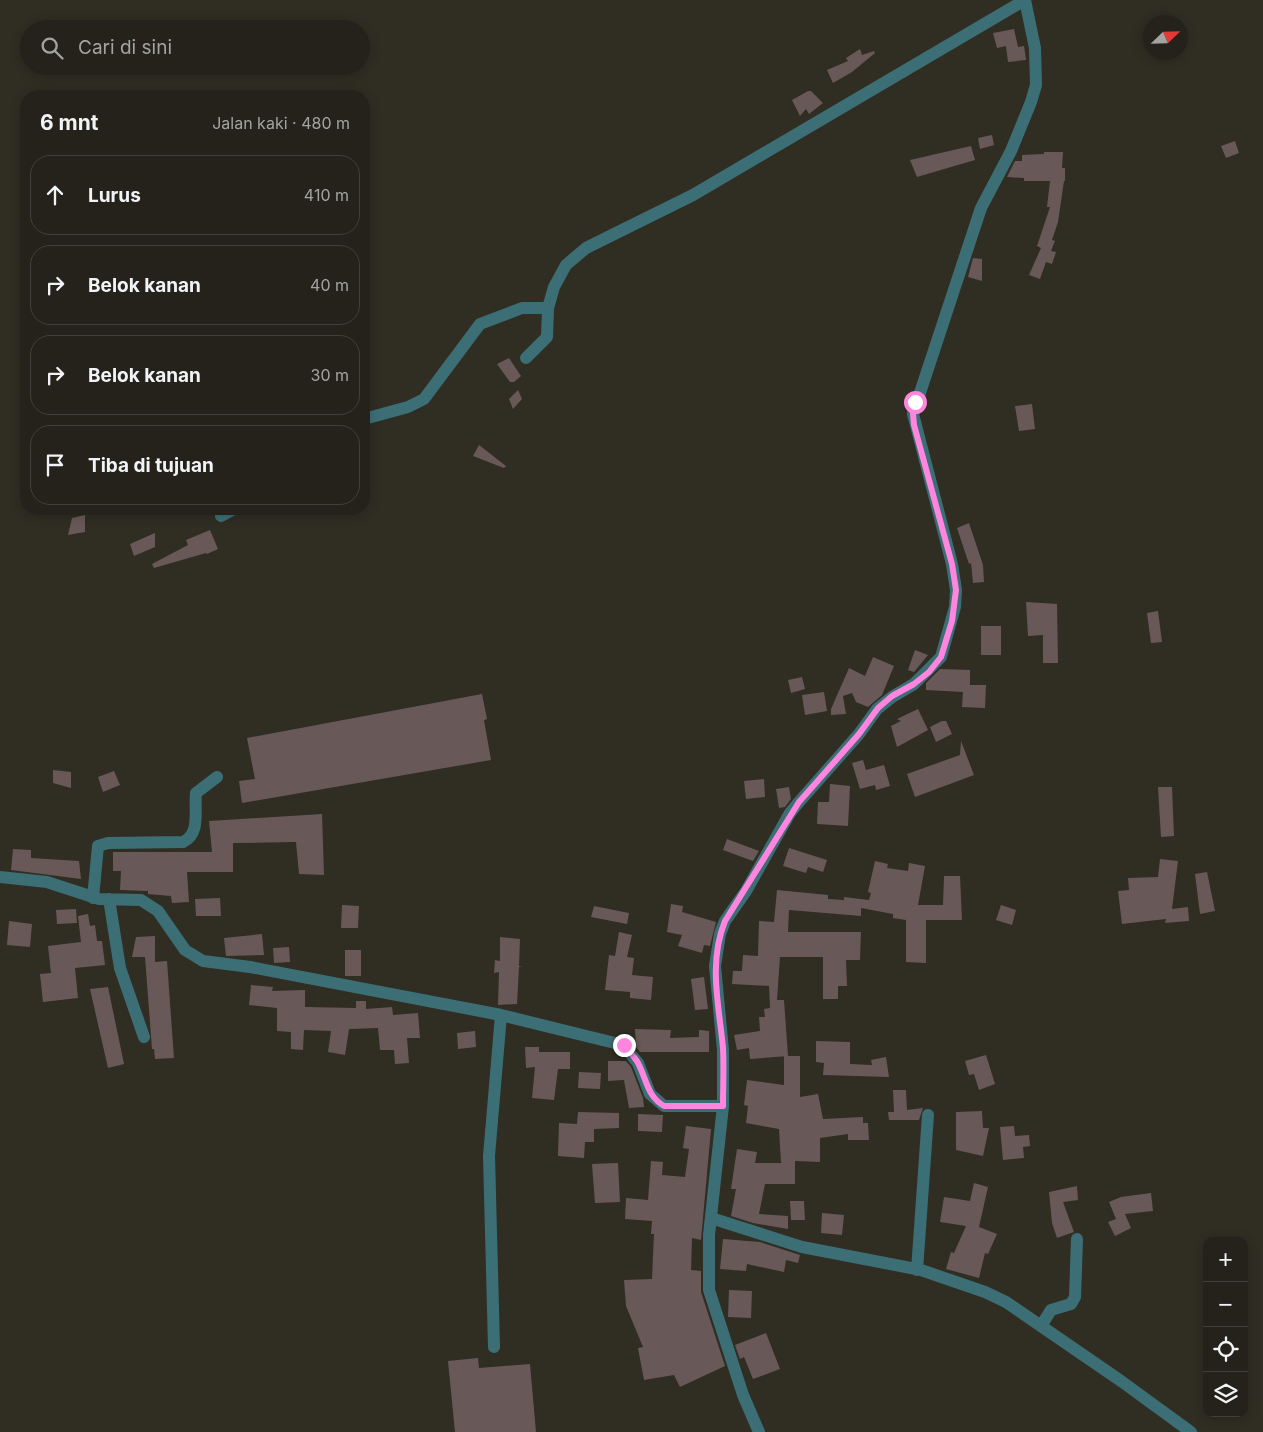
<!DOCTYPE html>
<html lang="id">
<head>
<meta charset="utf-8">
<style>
	:root { --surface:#24221a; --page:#302f27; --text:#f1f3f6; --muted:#a3a4a2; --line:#413f39 }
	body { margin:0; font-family:Inter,sans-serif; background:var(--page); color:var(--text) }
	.controls { position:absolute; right:15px; bottom:15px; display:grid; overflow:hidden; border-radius:10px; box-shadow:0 2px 12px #0003 }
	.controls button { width:45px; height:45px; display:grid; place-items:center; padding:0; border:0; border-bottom:1px solid var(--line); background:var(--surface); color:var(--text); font:25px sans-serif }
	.compass { position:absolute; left:1143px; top:15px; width:45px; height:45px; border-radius:50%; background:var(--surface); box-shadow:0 2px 12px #0003; rotate:67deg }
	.stop { position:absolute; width:15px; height:15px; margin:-11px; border:4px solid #ff85df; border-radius:50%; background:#fff }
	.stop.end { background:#ff85df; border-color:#fff; box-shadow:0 1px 5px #0008 }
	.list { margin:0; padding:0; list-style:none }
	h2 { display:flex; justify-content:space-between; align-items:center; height:65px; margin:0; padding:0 20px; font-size:21px }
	h2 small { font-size:16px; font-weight:400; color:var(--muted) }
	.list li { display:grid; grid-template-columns:32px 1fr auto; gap:15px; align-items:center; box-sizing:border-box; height:80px; margin:0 10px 10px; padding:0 10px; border:1px solid var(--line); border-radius:20px }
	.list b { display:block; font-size:19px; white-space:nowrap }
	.list em { font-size:16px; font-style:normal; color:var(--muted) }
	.icon { flex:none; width:28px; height:28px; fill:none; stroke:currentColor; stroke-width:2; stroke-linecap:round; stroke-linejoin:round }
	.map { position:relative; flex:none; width:1263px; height:1432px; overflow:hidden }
	.search { position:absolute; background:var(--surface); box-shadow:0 2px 12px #0003; left:20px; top:20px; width:350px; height:55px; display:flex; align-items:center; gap:12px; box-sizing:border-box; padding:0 18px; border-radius:28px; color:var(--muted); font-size:19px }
	.panel { position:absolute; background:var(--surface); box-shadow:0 2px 12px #0003; left:20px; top:90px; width:350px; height:425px; border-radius:20px }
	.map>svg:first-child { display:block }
	.building { fill:#685958 }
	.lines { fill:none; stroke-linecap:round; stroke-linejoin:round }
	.minor { stroke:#3c6f75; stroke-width:12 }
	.route { stroke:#ff85df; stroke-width:6 }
</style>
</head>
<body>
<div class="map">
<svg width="1263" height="1432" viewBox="0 0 1263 1432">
	<rect width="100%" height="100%" fill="#302d23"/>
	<path class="building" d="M1014 29 1018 47 1024 46 1026 60 1008 62 1006 46 997 48 993 33Z
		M860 49 862 55 874 51 875 53 852 72 833 83 827 70 848 61 846 58Z
		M808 91H811L823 103 809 114 806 109 800 116 792 100Z
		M992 135 994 145 980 149 978 138Z
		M1235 141 1239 153 1226 158 1221 146Z
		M971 146 975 160 917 177 910 160Z
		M1044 152H1063L1062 168H1065V181H1064L1058 222 1052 240 1055 241 1051 251 1056 252 1052 264 1046 262 1040 279 1029 275 1041 248 1037 246 1050 207H1047L1050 181H1024V178L1007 177 1015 161H1022V155L1044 154Z
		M973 258 982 259V281L968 277Z
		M509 358 521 376 514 382H510L497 364Z
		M518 390 522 399 513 409 509 399Z
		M1032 404 1035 429 1019 431 1015 406Z
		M479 445 506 466 504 468 473 456Z
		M85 515V532L68 535 72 518Z
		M969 523 983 565 984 582 973 583 971 563 969 564 957 528Z
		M210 530 218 549 207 554 206 553 154 568 152 564 188 545 186 540Z
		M155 533V547L134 556 130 544Z
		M1026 602 1057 604 1058 663H1043V635L1028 636Z
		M1158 611 1162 642 1151 643 1147 613Z
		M981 626H1001V655H981Z
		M915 650 928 655 914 672 908 670Z
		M873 657 894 666 882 695 868 707 856 702 852 693 843 696 846 714 831 715V709L849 668 865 676Z
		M940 669 970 670V685H986L985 708 962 707 963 692 926 690V683Z
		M802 677 805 689 791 693 788 680Z
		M824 692 827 711 805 715 802 695Z
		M482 694 487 719 484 720 491 760 242 803 239 781 255 779 247 738Z
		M918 709 928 730 897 747 891 726 901 721 897 719Z
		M942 721H946L952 734 936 742 930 727Z
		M961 741 974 775 915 797 907 774 960 755Z
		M863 760 866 770 884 765 890 786 876 790 875 785 860 789 852 763Z
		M53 770 71 772V788L53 783Z
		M114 771 120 785 103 792 98 777Z
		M764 779 765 797 746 799 744 781Z
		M830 784 850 786 848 826 817 824 818 802H829Z
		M789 787 791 799 785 807 779 808 776 789Z
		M1158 787H1172L1174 836 1161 837Z
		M322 814 324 875 299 874 296 842 233 843V872H187L189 902 172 903 171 896 148 894V891L120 890 121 871H113V852H212L209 821Z
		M727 839 759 851 753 861 723 850Z
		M789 848 827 860 823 872 808 867 806 873 783 866Z
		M13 849 31 850V858L79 861 81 879 11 870Z
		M1160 859 1178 861 1172 909 1188 907 1189 921 1165 923 1166 919 1122 924 1118 891 1129 890 1128 878 1158 877Z
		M875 861 888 864 887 868 908 871 909 863 925 866 918 905H943L944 876H960L962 920H926V963L906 962V920L893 918V914L861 908V916L789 910 788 932H861L860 960H846L847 986H838V999H823V957H780L777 1000H784L788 1056 750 1059 749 1048 737 1050 734 1035 760 1031 759 1017H765L764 1009 770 1008 769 986 732 984 733 971H742L743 955 758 956 759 921 774 922 777 890 828 895V899L844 900V897L869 900 871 893 868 892Z
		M1207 872 1215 911 1200 914 1195 874Z
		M220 898 221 916H196L195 899Z
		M671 904 683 906 682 912 716 922 710 946 704 945 702 953 678 946 682 935 667 932Z
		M342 905 359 906 358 928H341Z
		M1001 905 1016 910 1012 925 996 920Z
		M594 906 629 913 627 924 591 917Z
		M76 909 77 923 57 924 56 910Z
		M88 914 90 926 95 925 97 941H102L105 965 75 968 78 998 43 1002 40 974 51 973 48 946 81 942 78 916Z
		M9 921 32 924 30 947 7 945Z
		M619 932 632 935 627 957 634 958 632 975 653 977 651 1000 630 998V992L605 990 609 955 615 956Z
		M262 934 264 955 226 956 224 938Z
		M155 936V962L167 961 174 1058 155 1059 154 1049H152L145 957H132L136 937Z
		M500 937 520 939 519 966H522L519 967 517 1004 498 1005 499 972 494 973 495 960 500 961Z
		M289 947 290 962 274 963 273 948Z
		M345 950H361V976H345Z
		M704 977 708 1009 695 1010 691 979Z
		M251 985 273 987 272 991 305 990V1007L356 1008V1001H366V1009L392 1007 393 1015 418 1013 420 1038H407L409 1063 395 1064 394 1050H380L378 1028 349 1029 345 1055 328 1052 331 1031 304 1030 303 1050 291 1049V1032L277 1031V1008L249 1005Z
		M108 987 124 1064 108 1068 90 989Z
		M635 1029 671 1030 670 1038 699 1037V1030L709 1031V1052H640L636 1047Z
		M475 1031 476 1047 458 1049 457 1033Z
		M816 1041 850 1042V1064L872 1065 871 1060 886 1057 889 1077 823 1075 824 1063 816 1062Z
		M525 1047H539V1052H570V1069H558L554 1100 532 1098 535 1067 526 1068Z
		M986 1055 995 1084 979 1090 974 1074 969 1075 965 1061Z
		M784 1056H800V1097L818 1094 823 1119 863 1117V1123H868L869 1140H848V1134L820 1138V1162L795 1161V1184H765L759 1214 788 1216V1229L753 1223 731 1216 736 1189H731L737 1149 757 1152 755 1163H781L779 1129 746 1123 748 1106 744 1105 747 1080 784 1085Z
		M608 1061H626L631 1067 643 1098 644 1107 629 1108 624 1080 608 1081Z
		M579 1072 601 1073 600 1089 578 1088Z
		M893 1090H906L907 1110 923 1108 919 1120H889L888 1112H894Z
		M982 1111 983 1128H989L983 1156 956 1150V1112Z
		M578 1112 619 1113V1128L594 1129V1142H585L584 1158 558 1156 559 1123 577 1124Z
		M638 1114 663 1115 662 1132 638 1131Z
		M686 1126 711 1129 701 1240 692 1238 691 1270 701 1271V1292L725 1366 680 1387 674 1375 644 1380 638 1348 643 1347 626 1306 624 1280 652 1279 654 1234H651L652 1221 625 1219 626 1198 648 1200 651 1161 663 1162 662 1175 685 1177 689 1149 683 1148Z
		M1014 1126 1015 1136 1029 1135 1030 1146 1023 1147 1024 1158 1003 1160 1000 1127Z
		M618 1163 620 1202 595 1203 592 1164Z
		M974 1183 988 1187 979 1227 997 1234 988 1254 985 1253 979 1278 946 1269 951 1252 954 1253 966 1226 940 1222 944 1197 970 1201Z
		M1077 1186 1078 1200 1063 1202 1074 1232 1057 1238 1052 1223 1049 1192Z
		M1151 1193 1153 1211 1125 1214 1131 1228 1115 1236 1108 1222 1116 1219 1109 1202 1121 1197Z
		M790 1201H804L805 1220H791Z
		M822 1213 844 1215 842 1235 821 1233Z
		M723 1239 760 1242 800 1255 798 1263 786 1260 784 1272 747 1264 746 1271 720 1269Z
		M729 1290 752 1291 751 1318 728 1317Z
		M766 1333 780 1369 753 1379 744 1357 740 1359 735 1345Z
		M478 1358 479 1368 530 1364 536 1432H455L448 1361Z"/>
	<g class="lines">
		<path class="minor" d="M526 358 547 337 548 308 554 287 566 265 586 248 693 195 1025 0
			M364 419 408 407 424 399 480 324 522 308H548
			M221 516 234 509
			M0 877 47 882 99 899 141 900 158 911 185 950 203 961 250 967 501 1015 623 1045 638 1063 650 1094 664 1106H723L709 1235V1290L743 1395 759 1432
			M93 898 98 846 108 843 183 842C201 834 194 810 196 793L217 777
			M109 899 120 968 144 1037
			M723 1106V1050L715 966 720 934 725 921 746 891 790 813 799 802 859 734 877 709 892 697 914 684 941 657 955 607 956 590 952 564 913 414 981 208 1011 151 1031 102 1036 85 1035 48 1025 0
			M711 1218 802 1247 921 1270 985 1292 1006 1302 1121 1381 1191 1432
			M917 1270 928 1115
			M1041 1326 1051 1310 1071 1304 1075 1297 1077 1239
			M494 1347 489 1156 501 1015"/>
	</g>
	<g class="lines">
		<path class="route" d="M624 1045C628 1051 635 1057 638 1063 647 1080 647 1096 664 1106H723C723 1087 724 1067 723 1048 719 1005 708 963 725 921L799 802 859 734 878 708 892 696 914 684 929 672 941 657 952 621 956 590 952 564 914 425 913 414 915 402"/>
	</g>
</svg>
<div class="controls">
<button>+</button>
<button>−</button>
<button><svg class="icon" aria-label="locate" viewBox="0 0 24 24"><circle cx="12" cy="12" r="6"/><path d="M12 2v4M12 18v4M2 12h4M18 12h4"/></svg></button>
<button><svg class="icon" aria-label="layers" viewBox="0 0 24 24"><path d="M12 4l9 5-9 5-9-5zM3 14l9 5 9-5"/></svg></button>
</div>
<svg class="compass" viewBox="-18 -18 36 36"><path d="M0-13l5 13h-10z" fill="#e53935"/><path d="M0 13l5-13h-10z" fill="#a3a4a2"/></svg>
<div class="stop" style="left:915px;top:402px"></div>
<div class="stop end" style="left:624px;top:1045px"></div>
<div class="search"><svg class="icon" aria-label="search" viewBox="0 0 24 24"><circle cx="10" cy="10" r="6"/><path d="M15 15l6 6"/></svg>Cari di sini</div>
<section class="panel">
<h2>6 mnt<small>Jalan kaki · 480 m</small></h2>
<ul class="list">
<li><svg class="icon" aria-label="ahead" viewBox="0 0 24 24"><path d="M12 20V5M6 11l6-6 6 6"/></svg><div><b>Lurus</b></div><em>410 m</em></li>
<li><svg class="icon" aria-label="right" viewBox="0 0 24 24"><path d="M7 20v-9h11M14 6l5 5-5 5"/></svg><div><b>Belok kanan</b></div><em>40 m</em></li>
<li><svg class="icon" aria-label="right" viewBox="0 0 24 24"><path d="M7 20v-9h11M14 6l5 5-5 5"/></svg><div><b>Belok kanan</b></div><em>30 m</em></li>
<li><svg class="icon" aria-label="arrive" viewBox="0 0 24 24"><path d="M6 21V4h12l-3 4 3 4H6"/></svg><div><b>Tiba di tujuan</b></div></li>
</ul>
</section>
</div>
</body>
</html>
